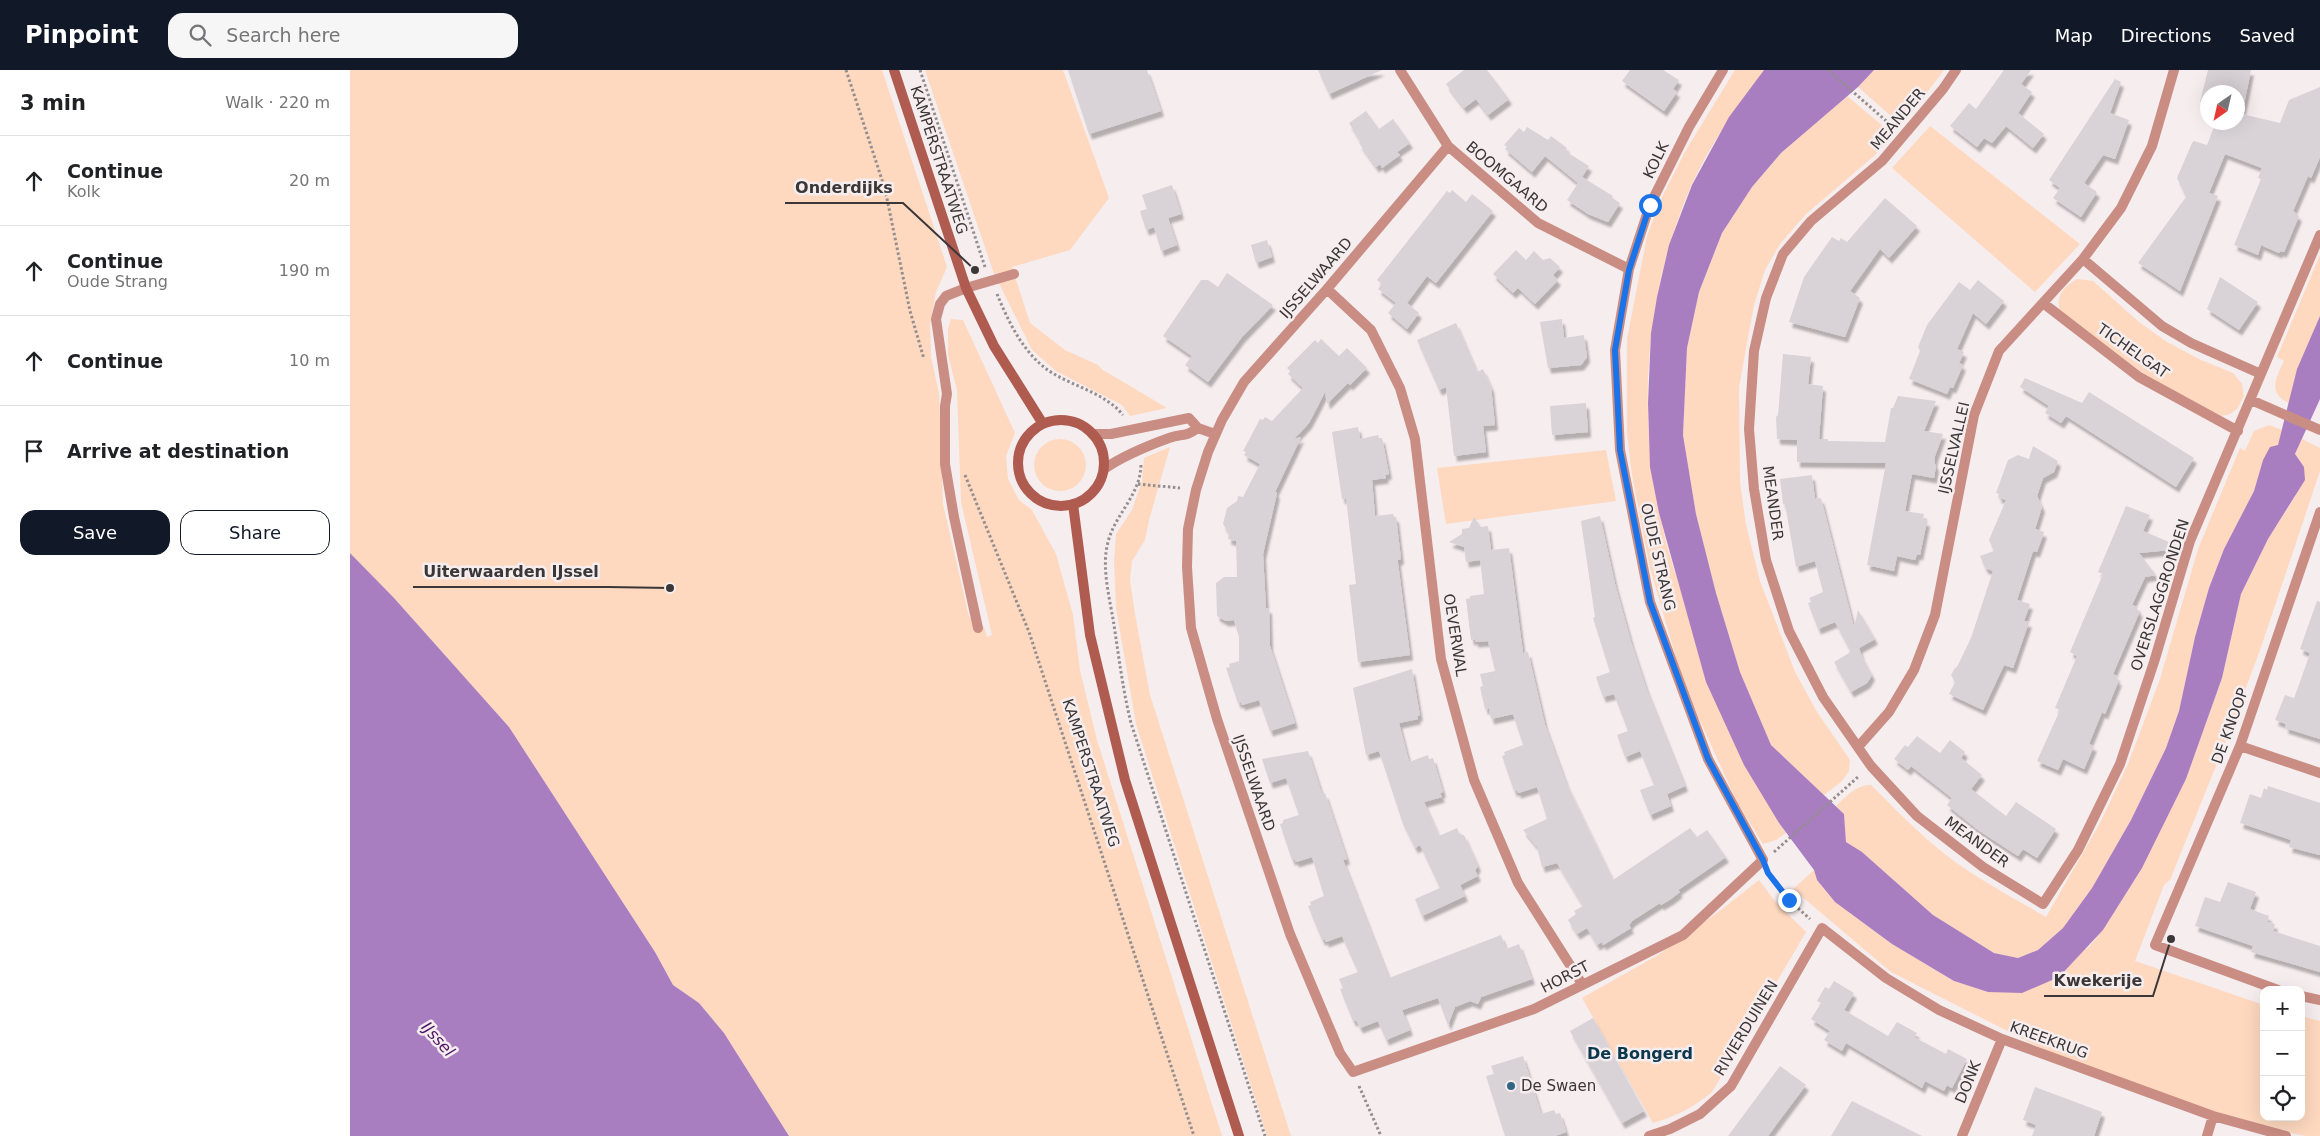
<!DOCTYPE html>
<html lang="en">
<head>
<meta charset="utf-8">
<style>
	:root { --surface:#fff; --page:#f6f6f6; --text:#202124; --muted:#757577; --line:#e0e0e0; --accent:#111827 }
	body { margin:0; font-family:"DejaVu Sans",sans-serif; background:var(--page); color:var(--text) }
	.controls { position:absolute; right:15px; bottom:15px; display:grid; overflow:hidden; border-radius:10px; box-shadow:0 5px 20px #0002 }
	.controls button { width:45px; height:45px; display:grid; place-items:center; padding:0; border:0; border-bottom:1px solid var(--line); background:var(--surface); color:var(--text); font:25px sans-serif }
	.compass { position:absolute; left:1850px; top:15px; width:45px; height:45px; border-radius:50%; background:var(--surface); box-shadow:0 5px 20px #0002; rotate:214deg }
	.stop { position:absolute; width:15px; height:15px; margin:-11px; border:4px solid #1a73e8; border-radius:50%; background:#fff }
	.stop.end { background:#1a73e8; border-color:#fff; box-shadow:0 1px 5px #0008 }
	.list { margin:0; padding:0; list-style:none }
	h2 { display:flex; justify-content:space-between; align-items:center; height:65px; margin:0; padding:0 20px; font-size:21px }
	h2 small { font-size:16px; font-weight:400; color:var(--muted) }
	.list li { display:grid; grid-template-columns:32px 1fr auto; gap:15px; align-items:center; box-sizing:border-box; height:90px; padding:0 20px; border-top:1px solid var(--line) }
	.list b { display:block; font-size:19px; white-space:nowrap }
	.list p { margin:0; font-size:16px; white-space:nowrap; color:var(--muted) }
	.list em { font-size:16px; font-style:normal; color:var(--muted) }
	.actions { display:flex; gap:10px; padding:15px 20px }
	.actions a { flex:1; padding:11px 0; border:1px solid var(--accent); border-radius:15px; text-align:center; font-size:18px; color:var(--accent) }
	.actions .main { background:var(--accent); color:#fff }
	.icon { flex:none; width:28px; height:28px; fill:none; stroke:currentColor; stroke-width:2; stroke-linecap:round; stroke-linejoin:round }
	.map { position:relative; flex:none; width:1970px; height:1066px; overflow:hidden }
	header { display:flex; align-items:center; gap:30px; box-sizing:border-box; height:70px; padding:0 25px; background:var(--accent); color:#fff }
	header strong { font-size:24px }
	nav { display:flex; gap:28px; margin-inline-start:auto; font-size:18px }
	.search { width:350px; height:45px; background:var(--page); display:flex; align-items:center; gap:12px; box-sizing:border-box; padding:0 18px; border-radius:15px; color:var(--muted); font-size:19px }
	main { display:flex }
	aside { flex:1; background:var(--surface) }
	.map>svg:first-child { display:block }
	.green { fill:#fed8bf }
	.water { fill:#a87ec1 }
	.building { fill:#d9d2d7; filter:url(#shadow) }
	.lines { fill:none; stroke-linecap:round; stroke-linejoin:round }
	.path { stroke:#948e8f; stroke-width:3; stroke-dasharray:2.5 2.5; stroke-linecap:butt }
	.lane { stroke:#c98d83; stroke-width:10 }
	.street { stroke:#c98d83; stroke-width:10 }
	.secondary { stroke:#b05b4f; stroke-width:10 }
	.route { stroke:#1a73e8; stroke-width:6 }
	.poi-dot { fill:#326683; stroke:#f6edef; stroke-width:2 }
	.labels { text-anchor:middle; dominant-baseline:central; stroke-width:5; stroke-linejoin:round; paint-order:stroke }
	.street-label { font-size:15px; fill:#3b3738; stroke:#f6edef }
	.poi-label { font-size:15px; fill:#3b3738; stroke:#f6edef; text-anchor:start }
	.water-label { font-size:16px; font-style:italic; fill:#4d1667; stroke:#f6edef }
	.neighbourhood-label { font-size:16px; font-weight:bold; fill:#0c384d; stroke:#f6edef }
	.leader { fill:none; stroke:#3b3738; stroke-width:2 }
	.callout-dot { fill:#3b3738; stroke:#f6edef; stroke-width:2 }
	.callout-label { font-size:16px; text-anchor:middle; font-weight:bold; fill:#3b3738; stroke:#f6edef; stroke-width:5; stroke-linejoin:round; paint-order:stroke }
</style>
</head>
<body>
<header>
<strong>Pinpoint</strong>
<div class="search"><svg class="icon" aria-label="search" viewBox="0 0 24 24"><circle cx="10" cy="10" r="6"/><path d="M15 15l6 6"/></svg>Search here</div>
<nav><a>Map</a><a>Directions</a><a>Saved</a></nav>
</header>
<main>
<aside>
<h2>3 min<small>Walk · 220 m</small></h2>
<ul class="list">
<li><svg class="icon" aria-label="ahead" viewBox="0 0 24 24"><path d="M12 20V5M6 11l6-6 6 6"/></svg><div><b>Continue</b><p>Kolk</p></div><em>20 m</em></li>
<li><svg class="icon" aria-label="ahead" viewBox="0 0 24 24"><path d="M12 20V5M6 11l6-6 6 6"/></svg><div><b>Continue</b><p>Oude Strang</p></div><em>190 m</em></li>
<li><svg class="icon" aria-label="ahead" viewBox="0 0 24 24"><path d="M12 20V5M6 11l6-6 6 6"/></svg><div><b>Continue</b></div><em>10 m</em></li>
<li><svg class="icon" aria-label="arrive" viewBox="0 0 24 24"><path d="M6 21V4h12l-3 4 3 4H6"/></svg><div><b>Arrive at destination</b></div></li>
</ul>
<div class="actions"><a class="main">Save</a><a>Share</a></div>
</aside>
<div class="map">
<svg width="1970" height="1066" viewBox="0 0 1970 1066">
	<defs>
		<filter id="shadow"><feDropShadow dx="3" dy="5.5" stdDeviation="1" flood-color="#0004"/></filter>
	</defs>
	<rect width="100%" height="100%" fill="#f6edef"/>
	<path class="green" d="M0 0H532L597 197 586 222 580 255 581 287 589 323 593 434 619 547 634 557 637 567 642 565 611 432 607 320 598 285V258L601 249 613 250 665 363 656 386 658 409 669 430 682 440 706 484 723 545 730 600 747 670 872 1066H439L374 963 349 933 323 915 305 882 159 657 44 528 0 483Z
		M575 0H713L759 128 720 180 662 197 680 253 715 280 748 295 753 300 817 338 780 346 772 335 706 301 682 280 643 201Z
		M1385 0H1414C1387 37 1360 74 1341 116 1287 240 1284 387 1329 514 1339 541 1351 567 1362 593 1384 646 1406 699 1429 753L1436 763 1426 770 1413 774 1387 732 1347 644 1327 591 1300 498 1282 405 1277 363V269L1297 166 1312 127 1336 80Z
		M1524 0H1594L1554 53H1549L1508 17Z
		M1497 26 1540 62 1541 68 1524 86 1456 144 1430 174 1415 200 1404 235 1389 317 1390 412 1396 455 1410 511 1445 602 1467 642 1500 690 1499 701 1492 711 1474 725 1421 675 1390 602 1366 523 1346 444 1333 365 1337 278 1349 222 1372 163 1402 117 1431 83Z
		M1580 56 1730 174 1685 222 1542 98Z
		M1970 185V246L1947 299 1939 333C1917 323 1926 308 1934 291L1927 287Z
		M1727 209 1743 211 1789 252 1817 272 1851 290 1883 303 1892 314 1894 326 1887 339 1880 344 1871 346 1795 305 1710 241C1705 225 1715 216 1727 209Z
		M1919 355 1932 360 1928 375 1913 390 1904 421 1874 479 1859 518 1845 567 1829 641 1816 678 1781 750 1742 818 1713 858 1688 880 1668 888 1644 883 1583 845 1512 782 1496 772 1494 744 1486 736C1497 726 1506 715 1521 715 1547 741 1574 769 1604 791 1633 812 1665 829 1696 847L1749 755 1778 694 1810 609 1848 479 1890 378 1895 381 1904 361Z
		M684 395a26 26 0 1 1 52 0a26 26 0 1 1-52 0Z
		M1952 369 1970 378V401L1910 580 1878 666 1820 810 1814 815 1785 891 1914 935V1047H1951V946L1970 951V1066H1956L1874 1050 1695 980 1541 902 1443 819 1464 800 1467 810 1485 832 1542 874 1604 911 1638 922 1738 878 1753 860 1792 798 1836 709 1872 608 1891 524 1918 469 1945 427 1954 397 1945 385Z
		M820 377 799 450 795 470 782 491 780 510 785 544 800 625 941 1066H917L786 654 766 538 764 491 766 464 782 440 792 411 794 388Z
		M1256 380 1266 431 1096 454 1087 398Z
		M1409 810 1424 830 1456 862 1362 1022C1343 1038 1326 1046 1303 1053L1232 928 1308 885 1371 840Z"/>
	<path class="water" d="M1414 0H1524L1508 17 1431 83 1402 117 1372 163 1349 222 1337 278 1333 365 1346 444 1366 523 1390 602 1421 675 1494 744 1496 772 1512 782 1583 845 1644 883 1668 888 1688 880 1713 858 1742 818 1781 750 1816 678 1829 641 1845 567 1859 518 1874 479 1904 421 1913 390 1920 377 1928 375 1947 299 1970 246V329L1945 384 1954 397 1955 410 1918 469 1891 524 1872 608 1836 709 1792 798 1753 860 1709 907 1672 923 1638 922 1604 911 1542 874 1485 832 1467 810 1464 800 1429 753 1394 695 1356 612 1309 443 1300 397 1298 333 1301 263 1307 227 1319 175 1342 115 1379 47Z
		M0 483 44 528 159 657 305 882 323 915 349 933 374 963 439 1066H0Z"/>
	<path class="building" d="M718 0H797L811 41 739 64Z
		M968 0H1032L979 24Z
		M1114 0H1137L1159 29 1138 45 1126 29 1114 38 1096 14Z
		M1280 0H1313L1329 10 1323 19 1327 22 1314 41 1272 11Z
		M1654 0H1681L1671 14 1682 22 1668 43 1694 64 1683 78 1656 56 1642 73 1634 68 1627 77 1600 56 1619 33 1626 39Z
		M1858 0H1901L1892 44 1930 53 1939 30 1970 17V87L1961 108 1958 106 1943 141 1949 146 1934 182 1930 181 1929 183 1911 175 1908 185 1884 175 1911 109 1908 108 1912 98 1875 84 1859 123 1868 126 1830 221 1788 193 1836 127 1827 108 1842 73 1844 71 1857 75 1866 52H1888V22H1858V38L1852 37 1853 33 1850 32Z
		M1765 9 1771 12 1760 43 1779 50 1765 89 1753 85 1734 113 1747 122 1731 147 1703 128 1710 118 1699 110Z
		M1016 41 1029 59 1043 49 1060 73 1047 82 1050 85 1032 98 1030 94 1026 97 1009 73 1011 72 999 53Z
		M1177 57 1198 70 1201 66 1217 78 1215 81 1239 96 1232 107 1263 126 1262 128 1270 133 1258 152 1238 144 1217 130 1228 113 1195 86 1182 102 1155 79 1157 77 1154 75 1169 58 1174 62Z
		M822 115 831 144 818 148 827 175 811 181 804 157 796 160 790 141 797 139 792 125Z
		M1102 120 1116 132 1122 124 1143 141 1086 213 1077 206 1057 233 1069 243 1057 259 1038 243 1046 233 1028 219 1032 214 1027 210 1097 121 1100 123Z
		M1535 128 1567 156 1539 188 1530 179 1500 221 1510 228 1495 267 1439 252 1454 207 1482 167 1489 171 1491 168 1497 172Z
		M917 170 922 187 906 193 901 175Z
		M1166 180 1176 190 1184 181 1193 190 1200 188 1210 197 1203 205 1208 210 1185 234 1168 218 1163 223 1143 204Z
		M877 203 923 235 892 267 858 312 835 295 842 286 813 266 851 210H858L868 217Z
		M1870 207 1908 232 1889 260 1857 239Z
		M1628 210 1654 231 1636 254 1623 243 1607 279 1614 282 1609 293 1613 295 1603 318 1600 317 1597 324 1559 309 1570 281 1568 277 1577 255 1609 212 1620 220Z
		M1212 249 1214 268 1234 265 1237 287 1231 295 1198 298 1190 252Z
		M1106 253 1127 302 1133 299 1141 317 1145 355 1133 356 1136 382 1104 386 1096 317 1089 320 1067 270Z
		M971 269 989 286 997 278 1017 298 1000 315 998 313 977 334 975 322 959 353 944 369 951 367 925 422 927 423 913 484 916 538H919L920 576 945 653 920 661 909 630 892 635 891 632 888 633 876 598 880 597 879 594 889 591V567L884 550 876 551 867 546 866 513 874 507H887L886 471 878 469 879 464 873 454 877 438 887 431 888 426 893 427 910 394 894 385 896 382 893 381 910 349 913 350 915 347 922 351 953 318 938 304 940 301 937 298 965 270 968 273Z
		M1433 284 1461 287 1458 314 1473 316 1469 369H1478V371L1535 372 1541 338H1543L1548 326 1586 331 1574 361 1593 364 1585 386 1584 392 1586 396 1584 408 1562 404 1555 441 1574 444 1573 450 1577 451 1570 485 1567 484 1565 490 1547 486 1544 501 1517 495 1536 393 1447 392V370L1427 369 1426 347 1428 345Z
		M1675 308 1732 333 1739 322 1844 388 1826 417 1716 346 1711 353 1695 343 1699 336 1670 317Z
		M1236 333 1238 362 1202 365 1200 336Z
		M1008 357 1010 369 1028 365 1029 368H1032L1039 404 1035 405 1036 408 1022 410 1025 446 1043 444 1044 447H1046L1051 489 1048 490V493L1060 585 1008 592 999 515 1006 514 996 428 992 429 982 362Z
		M1683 376 1708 391 1704 402 1693 408 1687 426 1692 437 1685 459 1694 462 1687 482 1683 481 1667 530 1680 534 1674 551 1679 552 1663 598 1654 595 1633 640 1599 624 1605 612 1601 605 1605 598 1607 597 1621 568 1643 501 1635 498 1630 486 1644 481 1639 470 1656 430 1648 427 1649 424 1646 423 1658 390 1668 385 1679 389Z
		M1462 405 1465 429 1471 428 1504 558 1508 540 1525 569 1509 578 1512 587 1522 605 1517 613 1501 622 1484 592 1499 583 1500 580 1485 552 1468 559 1458 533 1461 532 1459 528 1473 522 1465 491 1446 497 1435 434H1433L1430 409Z
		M1776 436 1800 445 1793 461 1831 477 1830 479 1789 483 1806 505 1795 507 1782 535 1788 537 1787 540 1790 541 1763 604 1767 606 1766 609 1769 610 1755 644 1752 642 1739 674 1744 676 1734 699 1713 689 1708 700 1687 691 1710 640 1705 638 1727 586 1720 582 1753 504 1748 502Z
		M1250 446 1265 514 1281 572 1296 618 1335 716 1317 724 1321 736 1300 745 1290 720 1304 715 1290 681 1275 687 1267 665 1278 661 1264 624 1253 627 1246 607 1260 602 1243 548 1245 547 1231 451Z
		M1124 447 1131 457 1138 456 1141 480 1159 478 1173 583 1178 582 1195 655 1216 713 1263 810 1340 758 1347 767 1357 760 1376 787 1328 820 1330 822 1321 829 1311 835 1310 833 1282 851 1279 855 1281 858 1253 875 1252 872 1247 875 1237 858 1227 864 1218 850 1226 844 1224 841 1233 836 1207 793 1192 797 1187 777 1173 760 1197 749 1187 717 1168 723 1167 720 1164 721 1152 686 1155 685 1154 682 1173 675 1163 644 1141 649 1139 638 1135 639 1130 617 1133 616 1130 604 1145 601 1138 571 1125 572V569L1121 570 1116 529 1120 528V526L1134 524 1130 490 1116 492 1114 477 1099 472 1112 464V459L1119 458Z
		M1967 531 1970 532V669L1935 658 1936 654 1925 650 1935 625 1944 628 1951 609 1960 583 1950 579Z
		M1062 599 1070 646H1067L1068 649 1049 653 1059 692 1078 685 1079 689 1083 688 1093 722 1090 723 1092 727 1074 732 1089 766 1107 758 1110 765H1114L1128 796 1125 800 1128 806 1110 815 1115 826 1072 846 1065 829 1090 818 1070 775 1065 778 1053 754 1029 681 1016 685 1003 618Z
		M1567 666 1590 683 1600 670 1615 682 1611 688 1632 705 1621 719 1656 746 1666 732 1706 759 1687 788 1673 779 1668 786 1628 760 1597 735 1602 728 1561 696 1558 700 1544 689 1555 675 1558 677Z
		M958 681 972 724 975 723 997 789 993 790 1039 908 1151 865 1156 879 1169 874 1182 909 1131 927 1128 934 1120 931 1105 937 1098 955 1088 928 1052 940 1060 960 1036 970 1028 951 1010 958 1006 950 1003 951 990 919 993 918 989 909 1008 902 992 866 976 872 975 869 972 870 958 836 961 835 960 832 974 826 962 787 946 792 945 789 942 790 930 754 933 753V750L949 745 936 708 920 713 912 689Z
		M1918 716 1970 733V785L1939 777 1941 770 1890 753 1900 724 1911 728 1914 718 1917 720Z
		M1878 812 1906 822 1900 839 1919 846 1917 852 1925 854 1923 861 1970 876V902L1901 882 1903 876 1845 856 1855 827 1870 832Z
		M1484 911 1504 923 1494 940 1538 966 1547 952 1567 963 1564 967 1596 984 1598 979 1617 989 1602 1018 1597 1015 1594 1021 1575 1011 1572 1018 1496 973 1492 981 1474 970 1480 961 1461 949 1471 933 1467 931 1475 917 1479 919Z
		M1243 948 1294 1041 1272 1053 1220 961Z
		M1173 986 1191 1044 1204 1040 1206 1044 1210 1043 1216 1062 1205 1066H1155L1136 1006 1144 1004 1141 996Z
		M1430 996 1456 1015 1432 1047 1418 1066H1378Z
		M1685 1017 1752 1042 1744 1066H1682L1686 1055 1673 1050Z
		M1502 1031 1572 1066H1481Z"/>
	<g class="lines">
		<path class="path" d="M496 0 535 119 560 241 574 289
			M570 0 635 197
			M1478 0 1542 56
			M647 224C659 253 675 287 704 304 726 317 756 324 773 345
			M791 395C790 426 765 444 758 472 751 498 760 529 764 555 769 588 773 621 781 653L915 1066
			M615 405 679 562 844 1066
			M788 414 830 418
			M1424 782 1509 706
			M1419 804 1439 830 1460 849
			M1009 1016 1031 1066"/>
		<path class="lane" d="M628 558 604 447 595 394V336L597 324 586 249 590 234 596 226 616 218 664 204"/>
		<path class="street" d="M1050 0 1098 76 1188 153 1279 199
			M1606 0 1593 19 1532 91 1461 151 1433 184 1416 228 1404 281 1399 359 1404 419 1416 490 1439 561 1473 627 1521 696 1567 746 1633 797 1693 834 1728 780 1770 694 1804 592 1840 471 1970 165
			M1098 76 977 219 894 312 872 350 858 382 846 420 838 459 837 497 841 558 867 649 940 864 990 983 1003 1002 1184 939 1333 865 1413 790 1358 689 1300 532 1270 380 1265 280 1279 199 1300 135 1339 57 1373 0
			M1733 189 1812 256 1841 273 1911 304
			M977 219 1021 260 1050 318 1065 369 1091 589 1124 710 1168 813 1232 914
			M1693 233 1789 307 1888 361
			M1901 330 1970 360
			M742 364H761L839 348 848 358 865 364
			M754 399C773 386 797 376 819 368 832 363 834 368 848 358
			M1890 676 1970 703
			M1508 677 1539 642 1564 600 1585 545 1624 345 1649 281 1733 189 1771 138 1802 76 1824 0
			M1928 920 1805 875 1890 676 1970 442
			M1951 926 1970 930
			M1299 1066 1320 1059 1350 1044 1381 1016 1472 858 1536 908 1589 940 1652 969 1863 1046 1936 1066
			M1612 1066 1652 969
			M1857 1066 1863 1046"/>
		<path class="secondary" d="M544 0 616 218 644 276 693 354
			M668 393a43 43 0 1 1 86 0a43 43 0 1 1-86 0Z
			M723 434 740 565 775 710 889 1066"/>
	</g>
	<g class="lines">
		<path class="route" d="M1300 135 1279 200 1265 280 1270 380 1300 532 1358 689 1413 790 1418 803 1439 830"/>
	</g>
	<circle class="poi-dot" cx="1161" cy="1016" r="5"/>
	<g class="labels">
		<g class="street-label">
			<text transform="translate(1548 49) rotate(-50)">MEANDER</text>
			<text transform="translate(589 90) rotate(72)">KAMPERSTRAATWEG</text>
			<text transform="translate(1306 90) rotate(-64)">KOLK</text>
			<text transform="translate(1157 107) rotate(40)">BOOMGAARD</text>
			<text transform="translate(966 208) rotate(-49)">IJSSELWAARD</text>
			<text transform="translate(1783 281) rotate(35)">TICHELGAT</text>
			<text transform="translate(1604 378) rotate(-77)">IJSSELVALLEI</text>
			<text transform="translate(1423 433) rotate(82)">MEANDER</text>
			<text transform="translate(1308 487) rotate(77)">OUDE STRANG</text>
			<text transform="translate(1810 525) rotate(-72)">OVERSLAGGRONDEN</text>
			<text transform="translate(1105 565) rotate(81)">OEVERWAL</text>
			<text transform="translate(1880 656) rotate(-70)">DE KNOOP</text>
			<text transform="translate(741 703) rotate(72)">KAMPERSTRAATWEG</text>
			<text transform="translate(904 713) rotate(71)">IJSSELWAARD</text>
			<text transform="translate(1627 772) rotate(36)">MEANDER</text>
			<text transform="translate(1215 907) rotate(-27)">HORST</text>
			<text transform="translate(1396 958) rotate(-59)">RIVIERDUINEN</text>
			<text transform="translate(1699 970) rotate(20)">KREEKRUG</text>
			<text transform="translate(1618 1012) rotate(-68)">DONK</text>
		</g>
		<g class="poi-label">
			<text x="1171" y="1016">De Swaen</text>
		</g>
		<g class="water-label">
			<text transform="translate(88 969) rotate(48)">IJssel</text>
		</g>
		<g class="neighbourhood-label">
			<text x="1290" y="983">De Bongerd</text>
		</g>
	</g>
	<path class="leader" d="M625 200L553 133H435M320 518L258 517H63M1821 869L1803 926H1694"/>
	<g class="callout-dot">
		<circle cx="625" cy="200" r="5"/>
		<circle cx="320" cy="518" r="5"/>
		<circle cx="1821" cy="869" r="5"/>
	</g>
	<g class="callout-label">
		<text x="494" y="123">Onderdijks</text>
		<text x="161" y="507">Uiterwaarden IJssel</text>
		<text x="1748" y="916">Kwekerije</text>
	</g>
</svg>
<div class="controls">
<button>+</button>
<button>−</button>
<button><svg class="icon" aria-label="locate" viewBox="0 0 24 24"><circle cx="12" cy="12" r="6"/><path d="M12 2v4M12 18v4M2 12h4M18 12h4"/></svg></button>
</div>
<svg class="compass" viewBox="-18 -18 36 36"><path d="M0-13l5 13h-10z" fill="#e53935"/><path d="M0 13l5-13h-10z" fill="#757577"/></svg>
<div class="stop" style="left:1300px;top:135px"></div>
<div class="stop end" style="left:1439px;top:830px"></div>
</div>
</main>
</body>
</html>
